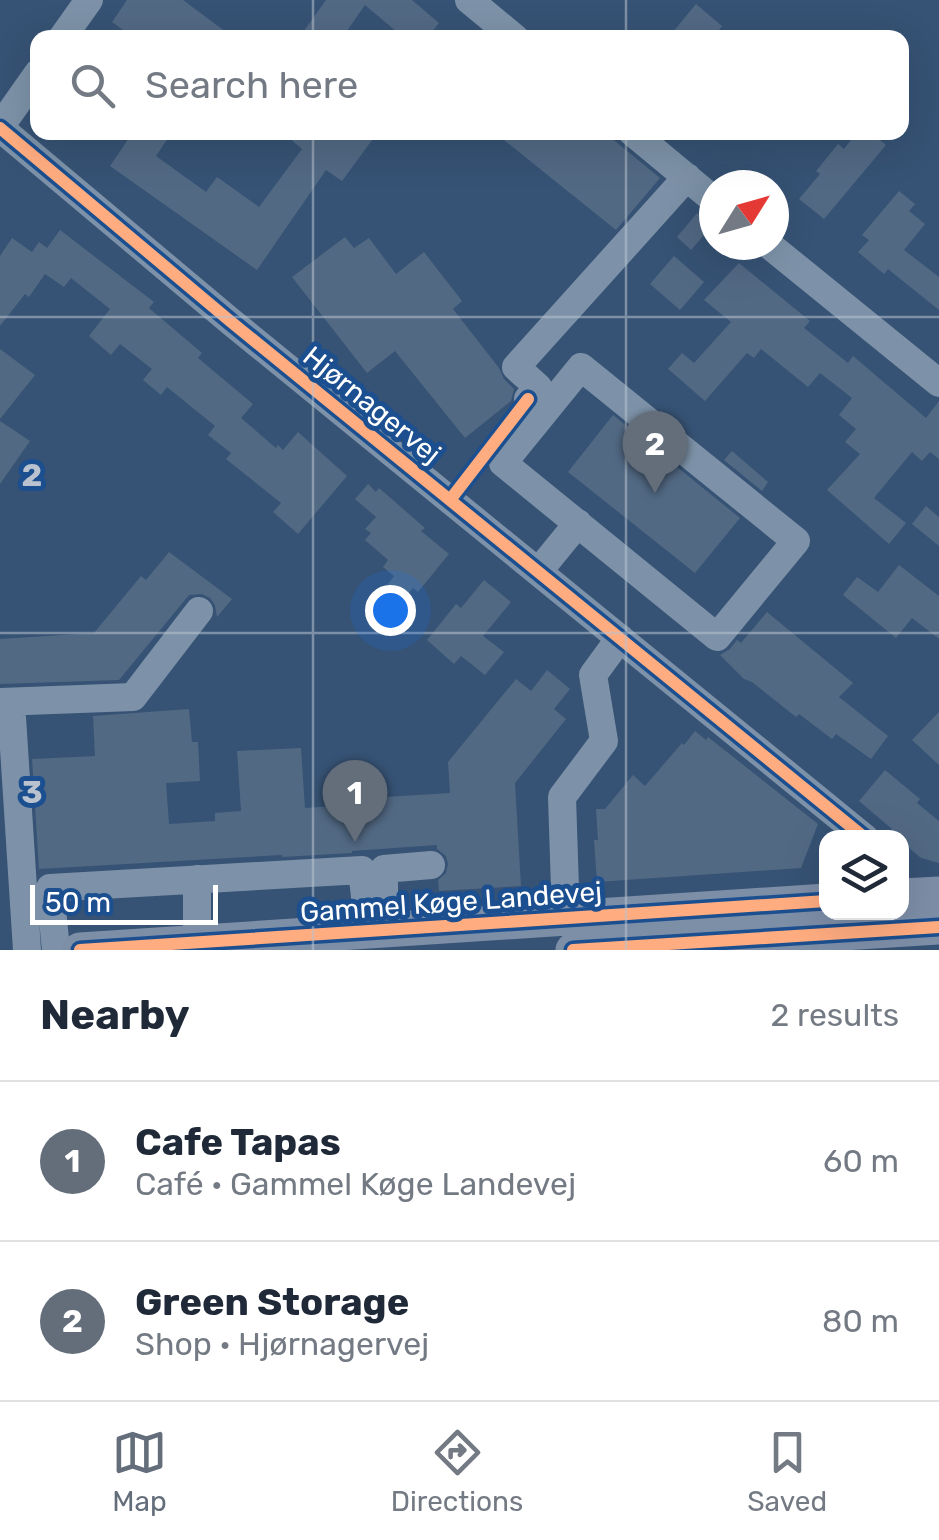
<!DOCTYPE html>
<html lang="en">
<head>
<meta charset="utf-8">
<style>
	:root { --surface:#fff; --page:#f2f2f3; --text:#1f2937; --muted:#747a83; --line:#e0e1e3; --accent:#646e7b }
	body { margin:0; font-family:Rubik,sans-serif; background:var(--page); color:var(--text) }
	.controls { position:absolute; right:30px; bottom:30px; display:grid; overflow:hidden; border-radius:20px; box-shadow:0 10px 40px #0002 }
	.controls button { width:90px; height:90px; display:grid; place-items:center; padding:0; border:0; border-bottom:2px solid var(--line); background:var(--surface); color:var(--text); font:50px sans-serif }
	.compass { position:absolute; left:699px; top:170px; width:90px; height:90px; border-radius:50%; background:var(--surface); box-shadow:0 10px 40px #0002; rotate:53deg }
	.scale { position:absolute; left:30px; bottom:25px; width:188px; box-sizing:border-box; padding-left:10px; border:5px solid #fff; border-top:0; font-size:28px; line-height:35px; white-space:nowrap; color:#fff; -webkit-text-stroke:8px #1b4f8f; paint-order:stroke }
	.you { position:absolute; left:390px; top:610px; width:35px; height:35px; margin:-25px; border:8px solid #fff; border-radius:50%; background:#1a73e8; box-shadow:0 0 0 15px #1a73e833 }
	.badge { display:grid; place-items:center; width:65px; height:65px; border-radius:50%; background:var(--accent); color:#fff; font-size:32px; font-weight:700 }
	.pin { position:absolute; translate:-50% -82px; filter:drop-shadow(0 2px 5px #0008) }
	.pin::after { content:''; position:absolute; top:52px; width:35px; height:30px; background:inherit; clip-path:polygon(0 0,100% 0,50% 100%) }
	.list { margin:0; padding:0; list-style:none }
	h2 { display:flex; justify-content:space-between; align-items:center; height:130px; margin:0; padding:0 40px; font-size:42px }
	h2 small { font-size:32px; font-weight:400; color:var(--muted) }
	.list li { display:grid; grid-template-columns:65px 1fr auto; gap:30px; align-items:center; box-sizing:border-box; height:160px; padding:0 40px; border-top:2px solid var(--line) }
	.list b { display:block; font-size:38px; white-space:nowrap }
	.list p { margin:0; font-size:32px; white-space:nowrap; color:var(--muted) }
	.list em { font-size:32px; font-style:normal; color:var(--muted) }
	.icon { flex:none; width:55px; height:55px; fill:none; stroke:currentColor; stroke-width:2; stroke-linecap:round; stroke-linejoin:round }
	.map { position:relative; flex:none; width:939px; height:950px; overflow:hidden }
	.search { position:absolute; background:var(--surface); box-shadow:0 10px 40px #0002; left:30px; right:30px; top:30px; height:110px; display:flex; align-items:center; gap:25px; box-sizing:border-box; padding:0 35px; border-radius:20px; color:var(--muted); font-size:38px }
	.sheet { height:450px; background:var(--surface) }
	nav { display:flex; justify-content:space-around; align-items:center; box-sizing:border-box; height:140px; border-top:2px solid var(--line); background:var(--surface); font-size:28px; color:var(--muted) }
	nav a { display:grid; justify-items:center; gap:5px }
	nav .on { color:var(--accent) }
	.map>svg:first-child { display:block }
	.building { fill:#526984 }
	.lines { fill:none; stroke-linecap:round; stroke-linejoin:round }
	.minor { stroke:#7d92a8; stroke-width:28 }
	.major { stroke:#7d8ea7; stroke-width:35 }
	.cycleway-casing { stroke:#1b4f8f; stroke-width:19 }
	.cycleway { stroke:#ffac80; stroke-width:12 }
	.grid { fill:none; stroke:#b9c2ce; stroke-width:2.5; stroke-opacity:0.55 }
	.labels { text-anchor:middle; dominant-baseline:central; stroke-width:10; stroke-linejoin:round; paint-order:stroke }
	.street-label { font-size:28px; fill:#fff; stroke:#1b4f8f }
	.grid-label { font-size:32px; text-anchor:middle; font-weight:bold; fill:#b9c2ce; stroke:#1b4f8f; stroke-width:10; stroke-linejoin:round; paint-order:stroke }
</style>
</head>
<body>
<div class="map">
<svg width="939" height="950" viewBox="0 0 939 950">
	<rect width="100%" height="100%" fill="#365274"/>
	<path class="building" d="M127 0H183L234 38H134L112 22Z
		M326 0H412L439 23 427 38H404L365 5 342 38H299Z
		M696 4 722 26 713 38H668Z
		M133 132H172L156 156 206 192 217 177 259 207 302 149 282 132H378L342 181 326 170 257 270 110 166Z
		M494 132H604L660 178 616 230Z
		M857 132H870L886 145 824 219 799 199 820 174 816 171 838 144 844 149Z
		M899 191 915 204 909 211 925 224 904 250 939 277V310L888 269 884 274 858 252 869 240 862 235Z
		M697 213 712 226 691 250 677 237Z
		M60 230 154 302 149 308 202 353 198 358 253 404 241 418 276 448 278 445 283 450 298 432 347 476 298 534 273 512 281 503 226 459 231 453 208 435 215 426 167 387 161 395 143 380 152 369 120 344 111 355 89 336 110 309 71 278 64 287 45 274 29 297 25 294 0 326V256L12 238 32 252 39 242 47 248Z
		M345 237 354 248 369 238 396 274 424 252 462 301 453 309 499 368 504 379 514 389 511 401 465 438 395 351 367 373 292 277Z
		M674 256 704 282 680 310 650 284Z
		M739 263 810 321 804 328 848 363 853 356 926 418 939 401V459L930 452 922 461 912 452 874 498 906 523 889 544 827 490 860 454 845 442 856 429 839 415 852 398 820 373 808 387 761 349 754 358 747 353 705 401 668 369 682 353 694 363 731 322 704 300Z
		M0 349 35 375 0 419Z
		M613 415 740 518 695 573 568 472Z
		M0 421 30 441 0 484Z
		M732 451 768 482 762 491 724 460Z
		M368 484 376 492 379 488 425 528 421 531 449 554 418 592 413 588 401 603 384 589 394 576 383 567 388 560 365 540 371 533 365 529 376 517 355 499Z
		M926 506 939 517V546L912 524Z
		M169 552 232 599 217 617 215 605 210 598 202 594 189 595 119 680 0 684V639L94 633 141 576 146 580Z
		M899 565 939 596V639L912 618 896 638 843 595 857 577 878 592Z
		M484 580 511 602 483 636 504 652 485 675 461 656 454 664 427 640 456 604 461 608Z
		M767 612 853 683 839 697 888 736 871 759 836 734 832 739 799 714 796 717 752 682 744 679 720 655 730 649 737 640 741 643Z
		M547 670 570 689 554 709 566 719 515 783 521 886 439 891 438 880 446 873 448 864 446 856 437 849V845L352 851V853L282 857V855L39 869 32 759 95 756 93 716 189 709 192 742H198L200 781 166 783 169 824 215 821V813L241 811 237 751 301 748 305 808 370 804 369 798 450 793 448 762 516 679 531 691Z
		M939 712V765L912 740Z
		M695 731 706 740 708 737 818 824 801 868 597 882 594 840H598L596 809H605L633 775 645 786 682 743 684 745Z
		M885 770 920 799 917 803 939 821V863L921 858 902 842V838H896L890 832 892 829 859 801Z"/>
	<g class="lines">
		<path class="minor" d="M469 0 515 38
			M62 38 89 0
			M0 127 38 73
			M0 128 230 321 865 838
			M632 132 714 200
			M769 245 939 383
			M581 367 796 541 717 637 503 463Z
			M528 399 538 387 516 367 687 177
			M538 572 578 523
			M0 702 133 697 199 611
			M11 702 27 950
			M197 879V943
			M566 919 562 797 604 741 593 675 620 638
			M384 924V869L431 865
			M56 950 50 888 362 870 369 932"/>
		<path class="major" d="M902 896 939 894
			M80 950 826 901
			M573 950 939 927"/>
		<g class="cycleway-casing">
			<path id="cycleway" d="M0 128 230 321 865 838
				M450 500 528 399
				M80 950 826 901
				M573 950 939 927"/>
		</g>
		<use href="#cycleway" class="cycleway"/>
	</g>
	<path class="grid" d="M313 0V38M626 0V38M313 132V950M626 132V950M0 317H939M0 633H939"/>
	<g class="labels">
		<g class="street-label">
			<text transform="translate(372 405) rotate(39)">Hjørnagervej</text>
			<text transform="translate(451 902) rotate(-4)">Gammel Køge Landevej</text>
		</g>
	</g>
	<g class="grid-label">
		<text x="32" y="486">2</text>
		<text x="32" y="803">3</text>
	</g>
</svg>
<div class="controls">
<button><svg class="icon" aria-label="layers" viewBox="0 0 24 24"><path d="M12 4l9 5-9 5-9-5zM3 14l9 5 9-5"/></svg></button>
</div>
<svg class="compass" viewBox="-18 -18 36 36"><path d="M0-13l5 13h-10z" fill="#e53935"/><path d="M0 13l5-13h-10z" fill="#747a83"/></svg>
<div class="scale">50 m</div>
<div class="you"></div>
<div class="pin badge" style="left:355px;top:842px">1</div>
<div class="pin badge" style="left:655px;top:493px">2</div>
<div class="search"><svg class="icon" aria-label="search" viewBox="0 0 24 24"><circle cx="10" cy="10" r="6"/><path d="M15 15l6 6"/></svg>Search here</div>
</div>
<section class="sheet">
<h2>Nearby<small>2 results</small></h2>
<ul class="list">
<li><span class="badge">1</span><div><b>Cafe Tapas</b><p>Café · Gammel Køge Landevej</p></div><em>60 m</em></li>
<li><span class="badge">2</span><div><b>Green Storage</b><p>Shop · Hjørnagervej</p></div><em>80 m</em></li>
</ul>
</section>
<nav>
<a class="on"><svg class="icon" aria-label="map" viewBox="0 0 24 24"><path d="M3 6l6-2 6 2 6-2v14l-6 2-6-2-6 2zM9 4v14M15 6v14"/></svg>Map</a>
<a><svg class="icon" aria-label="directions" viewBox="0 0 24 24"><path d="M12 3l9 9-9 9-9-9zM9 14v-3h6M13 9l2 2-2 2"/></svg>Directions</a>
<a><svg class="icon" aria-label="saved" viewBox="0 0 24 24"><path d="M7 4h10v16l-5-4-5 4z"/></svg>Saved</a>
</nav>
</body>
</html>
